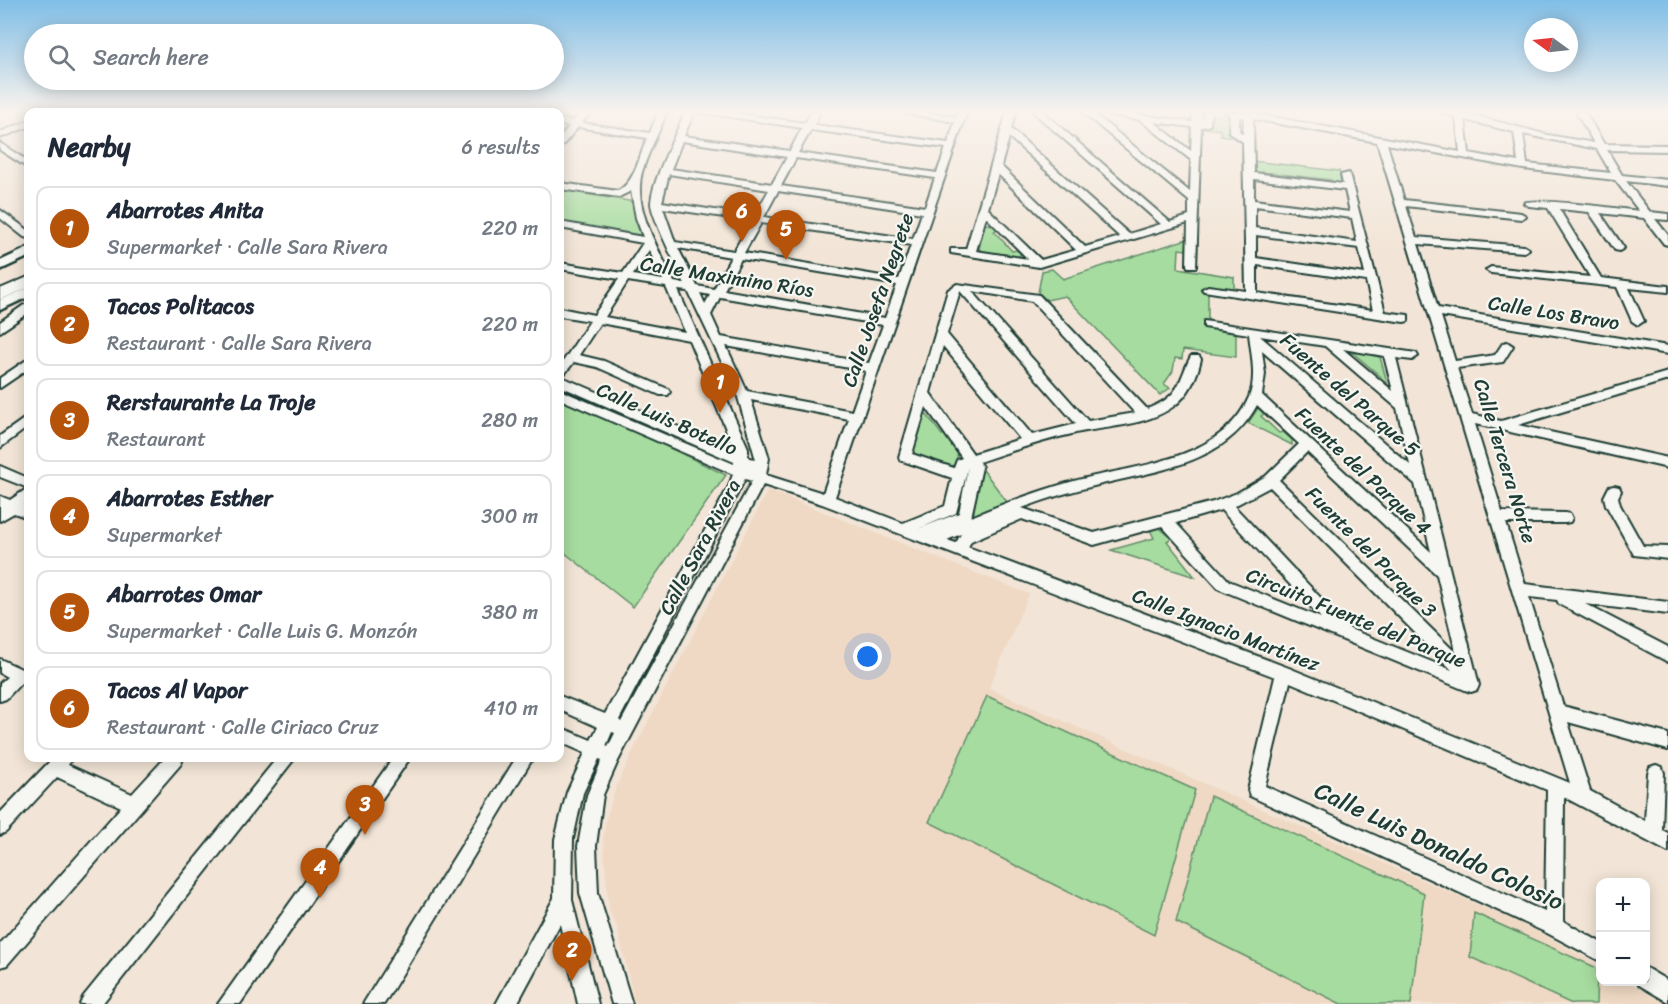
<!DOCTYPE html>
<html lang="en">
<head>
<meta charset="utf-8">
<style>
	:root { --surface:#fff; --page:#f6f6f7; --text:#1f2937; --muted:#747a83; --line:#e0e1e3; --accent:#b45309 }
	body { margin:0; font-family:Sriracha,sans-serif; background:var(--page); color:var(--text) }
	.controls { position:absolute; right:18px; bottom:18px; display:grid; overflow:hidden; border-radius:12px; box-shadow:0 3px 15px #0003 }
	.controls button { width:54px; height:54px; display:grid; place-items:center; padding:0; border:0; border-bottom:2px solid var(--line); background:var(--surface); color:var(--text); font:30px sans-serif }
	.compass { position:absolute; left:1524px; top:18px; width:54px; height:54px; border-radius:50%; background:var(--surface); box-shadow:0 3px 15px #0003; rotate:285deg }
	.you { position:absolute; left:868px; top:657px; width:21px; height:21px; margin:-15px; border:4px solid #fff; border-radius:50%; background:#1a73e8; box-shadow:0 0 0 9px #1a73e833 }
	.badge { display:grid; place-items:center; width:39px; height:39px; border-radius:50%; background:var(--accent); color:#fff; font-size:20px; font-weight:700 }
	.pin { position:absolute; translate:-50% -50px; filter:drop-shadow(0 2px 3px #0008) }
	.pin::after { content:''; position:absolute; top:32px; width:21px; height:18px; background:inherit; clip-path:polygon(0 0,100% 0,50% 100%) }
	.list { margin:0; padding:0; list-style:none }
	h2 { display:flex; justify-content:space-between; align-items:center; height:78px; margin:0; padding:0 24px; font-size:26px }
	h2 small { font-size:20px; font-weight:400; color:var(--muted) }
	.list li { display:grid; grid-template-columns:39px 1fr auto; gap:18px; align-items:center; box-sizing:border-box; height:84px; margin:0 12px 12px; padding:0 12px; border:2px solid var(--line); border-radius:12px }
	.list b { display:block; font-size:22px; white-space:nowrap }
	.list p { margin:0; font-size:20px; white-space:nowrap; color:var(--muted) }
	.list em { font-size:20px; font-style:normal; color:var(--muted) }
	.icon { flex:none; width:33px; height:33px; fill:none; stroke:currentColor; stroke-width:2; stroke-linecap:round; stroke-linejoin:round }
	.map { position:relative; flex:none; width:1668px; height:1004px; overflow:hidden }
	.search { position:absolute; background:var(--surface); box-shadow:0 3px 15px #0003; left:24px; top:24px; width:540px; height:66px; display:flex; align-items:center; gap:15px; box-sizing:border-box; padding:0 21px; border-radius:33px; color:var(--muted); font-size:22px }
	.panel { position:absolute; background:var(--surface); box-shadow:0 3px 15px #0003; left:24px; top:108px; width:540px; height:654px; border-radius:12px }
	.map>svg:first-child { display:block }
	.built { fill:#efd9c4 }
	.green { fill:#a6dc9f; stroke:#628c6a; stroke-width:1.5 }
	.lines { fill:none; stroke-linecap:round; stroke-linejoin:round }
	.minor-casing { stroke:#1f3d34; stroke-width:4 }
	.major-casing { stroke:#1f3d34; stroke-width:5 }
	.highway-casing { stroke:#1f3d34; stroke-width:4 }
	.minor { fill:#f6f6f2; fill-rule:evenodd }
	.major { fill:#f6f6f2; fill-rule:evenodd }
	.highway { fill:#f6f6f2; fill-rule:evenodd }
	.labels { text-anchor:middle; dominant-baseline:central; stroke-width:4.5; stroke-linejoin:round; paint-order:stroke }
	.street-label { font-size:20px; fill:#1f3d34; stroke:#f6f6f2 }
	.near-street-label { font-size:24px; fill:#1f3d34; stroke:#f6f6f2 }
</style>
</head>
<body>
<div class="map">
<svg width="1668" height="1004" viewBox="0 0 1668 1004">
	<rect width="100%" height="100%" fill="#f2e5d7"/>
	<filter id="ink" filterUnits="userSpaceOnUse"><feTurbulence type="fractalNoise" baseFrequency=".0167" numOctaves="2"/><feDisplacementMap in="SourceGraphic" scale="12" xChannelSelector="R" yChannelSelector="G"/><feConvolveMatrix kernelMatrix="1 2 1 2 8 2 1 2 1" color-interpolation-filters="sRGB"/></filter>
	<g filter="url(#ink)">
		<path class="built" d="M768 490 1029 594 989 688 1539 932 1600 966V982H1629L1666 1004H635L617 926 609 911 603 839 606 818 616 787 635 747Z"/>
		<path class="green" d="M1211 114 1230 119V134L1238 138 1221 135 1220 130 1204 128 1211 126Z
			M1252 161 1339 171 1343 184 1332 183 1331 180 1262 172 1261 175 1253 173Z
			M560 190 635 202 648 239 560 225Z
			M985 224 995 225 999 229 994 231 1012 251 1017 250 1021 254 1018 257 982 252 979 249Z
			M1187 239 1186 250 1179 249 1178 268 1234 277V291L1208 287V324L1209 328 1236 333V357L1183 350 1182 359 1175 358 1173 371 1164 384 1170 388 1160 395 1065 296 1047 300 1038 293 1042 271 1052 269 1063 279Z
			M1342 348 1380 357 1388 386 1376 380 1381 377 1353 353 1347 355Z
			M560 395 726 475 633 607 560 549Z
			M925 406 929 408 924 411 942 435 947 433 959 449 955 465 950 467 910 454Z
			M1258 408 1264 414 1261 416 1279 433 1283 432 1292 440V445L1248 423Z
			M981 467 1007 502 973 516Z
			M1158 527 1172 538 1167 541 1195 577 1111 550 1154 538 1150 530Z
			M987 696 1195 790 1154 935 929 822Z
			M1210 796 1424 893 1411 1004H1341L1176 922Z
			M1474 913 1597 968 1596 1004H1572L1470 957Z"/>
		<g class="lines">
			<g class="minor-casing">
				<path id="minor" d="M581 112H590L582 123 650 133 658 112H667C659 132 648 152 642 172 632 209 660 250 674 282L685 284C678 269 651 216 651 203 653 178 676 135 685 112H694L684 136 790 151 802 128 698 112H725L805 123 811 112H820L814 125 948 143 955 122 899 112H925L957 117 958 112H967L835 497 903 523 945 506 952 478 900 460 899 457 948 290 957 284 1039 295 1147 409C1181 396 1177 384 1191 356H1199L1201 359C1197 377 1189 395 1174 406 1146 427 1104 426 1072 434 1040 441 1009 452 979 462L982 467 971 517C1005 503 1038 491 1074 481 1133 465 1221 462 1249 397 1257 378 1251 353 1249 334L1204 327V321L1416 353 1418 356 1412 360 1396 358 1479 685 1477 690 1471 692 1465 690 1219 589 1162 526 1094 545 1022 519 971 541 968 547 1289 668 1570 783 1377 142 1253 119 1254 173 1343 184 1341 175 1349 173 1385 312 1408 315V321L1404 322 1204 291 1202 289 1208 286 1246 291 1243 142 1229 132 1230 115 1225 112H1246L1460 152 1456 117 1442 112H1461L1548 135 1594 143 1576 112H1585L1604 144 1668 145V151L1607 150 1622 175 1668 180V186L1626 181 1650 212 1668 214V220L1655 219 1668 235V245L1664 244 1644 218 1600 213 1624 248 1619 251 1615 250 1589 212 1559 209 1601 278 1668 286V292L1629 288 1644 321 1638 325 1632 321 1617 287 1491 273 1486 270 1491 267 1590 277 1548 208 1529 206 1524 203C1533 197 1621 209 1639 211L1615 180 1523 169 1387 144 1404 200 1521 213 1526 216 1521 219 1406 206 1416 237 1524 246 1529 249 1524 252 1418 244 1438 308 1668 346V354L1441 316 1455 361 1495 355 1503 343 1507 342 1513 346 1503 362 1457 368 1472 414 1501 421 1668 372V380L1518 425 1668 458V468L1475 424 1502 512 1565 513 1570 514 1572 518 1570 522 1565 523H1506L1525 584 1668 602V614L1585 604 1668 647V662L1559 604 1557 600 1529 597 1563 706 1668 734V750L1568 722 1590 791 1645 821 1648 773 1650 767 1656 765 1662 767 1664 773 1662 830 1668 833V852L1564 797 1563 921 1600 942V961L1547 933 1250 796 1248 790 1275 677 822 504 763 485 618 761 603 795 596 846 598 893 632 1004H612L580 893 578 846 587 795 602 760 599 759 583 793 573 839 572 900 598 1004H578L560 924 517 1004H496L554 898 555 839 567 792 585 753 560 742V727L591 740 598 727 560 710V696L605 714 729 486 733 474 560 399V390L734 464V462L560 386V366L590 321 560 316V308L594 315 619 279 560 269V263L623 273 643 243 560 228V222L643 237 636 218 631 191 619 197 560 189V183L618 191C635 182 640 155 647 138L578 127 563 145 560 146V138L569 126 560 125V119L573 121ZM1239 117H1244L1243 134 1239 131ZM1465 120 1514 132 1518 162 1469 153ZM811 130 946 148 937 173 798 153ZM1523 134 1597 149 1611 173 1527 164ZM682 141 787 157 772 184 671 169ZM796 158 935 178 925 207 781 186ZM669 174 769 190 754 216 662 202ZM1254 179 1345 190 1350 212 1254 200ZM778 191 922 213 913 239 764 217ZM1255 206 1352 218 1357 242 1255 228ZM663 208 751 221 734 251 675 242ZM761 223 911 245 899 279 744 253ZM1256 235 1359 248 1365 274 1256 258ZM678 248 731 257 714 289 697 286ZM649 250 663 280 633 275ZM741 259 897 285 885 318 724 290ZM1257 265 1366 281 1373 310 1257 293ZM628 281 666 287 685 332 605 317ZM678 290 688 291 737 394 756 460 748 457V448ZM960 291 1076 424 1032 435 947 334ZM972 291 1032 301 1135 413 1088 421ZM700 293 710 295 705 304ZM720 297 883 325 869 363 721 337 711 315ZM600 323 689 340 735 451 562 377 574 362 597 367 660 395H668L670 392 668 389 604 361 579 355ZM1260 336 1325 346 1397 408 1410 465ZM726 346 866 371 852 411 747 391ZM943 346 1020 439 973 454 930 393ZM1343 349 1384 356 1393 391ZM1262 351 1415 484 1431 552 1262 395 1265 374ZM751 400 849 419 823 493 766 475 769 458ZM1257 405 1299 444 1266 476 1237 493 1213 502 1094 533 1022 508C1048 498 1075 490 1102 484 1160 470 1226 463 1257 405ZM926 407 962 458 957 460 954 468 912 454ZM1307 452 1437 575 1456 653 1279 480ZM968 467 959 513 918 529 956 513ZM745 479 752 481 621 722 619 720ZM1270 487 1452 670 1350 629 1234 506ZM1221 510 1321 618 1229 581 1176 523ZM961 534 956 543 947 540ZM1290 682 1547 790 1545 912 1265 786ZM612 732 615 733 608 747 606 746Z
					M1007 112H1016L1011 129 1129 234 1161 224 1033 112H1043L1170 222 1189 216V201L1082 112H1092L1190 192 1191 160 1140 120 1093 112H1121L1192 122 1193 112H1201L1202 121 1203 112H1211L1210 125 1201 127 1196 267H1188L1187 265 1188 223 1039 267 951 253V249H966ZM1154 122 1192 127 1191 151ZM1009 137 1120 237 1085 247 1001 166ZM998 174 1076 250 1041 260 988 209ZM986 217 1028 259 976 251Z
					M28 121V127L0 138V132Z
					M0 143 28 161V168L0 150Z
					M0 210 28 230V238L24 237 0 218Z
					M24 305H28V313L0 332V322Z
					M28 359V369L0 388V378Z
					M28 416V427L0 448V436Z
					M0 466 28 478V500L23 505 28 507V518L14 513 0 521V496L10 500 28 488 0 477Z
					M1614 486 1619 487 1621 491 1618 497 1620 505 1643 546 1668 547V559L1634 555 1606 505 1604 497 1609 487Z
					M0 659 28 672V686L21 683 6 699 0 701V683L7 677 0 673Z
					M53 758H72L68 765 132 794 165 758H183L181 764 7 965 0 967V944L121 807 57 777 6 832 0 835V813Z
					M277 758H295L102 1004H80L83 997Z
					M393 758H410L240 1004H218Z
					M516 758H533L384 1004H363Z
					M1646 968 1668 981V1002L1639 985 1638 982H1646Z"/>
			</g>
			<g class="major-casing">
				<path id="major" d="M28 248V257L0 270V261Z
					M28 288V297L0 310V300Z"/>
			</g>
			<g class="highway-casing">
				<path id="highway" d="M28 277V288L0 300V289Z"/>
			</g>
			<use href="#minor" class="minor"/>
			<use href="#major" class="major"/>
			<use href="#highway" class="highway"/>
		</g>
	</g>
	<linearGradient id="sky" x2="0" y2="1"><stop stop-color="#80bee7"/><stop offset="0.44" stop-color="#f9f3ed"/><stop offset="1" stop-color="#f9f3ed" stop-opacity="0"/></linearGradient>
	<rect width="1668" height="253" fill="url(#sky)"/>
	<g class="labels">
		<g class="street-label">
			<text transform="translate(727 277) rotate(9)">Calle Maximino Ríos</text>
			<text transform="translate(878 300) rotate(-71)">Calle Josefa Negrete</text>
			<text transform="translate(1554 313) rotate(9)">Calle Los Bravo</text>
			<text transform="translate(1350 395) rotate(41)">Fuente del Parque 5</text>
			<text transform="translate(667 419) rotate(24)">Calle Luis Botello</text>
			<text transform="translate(1505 461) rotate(73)">Calle Tercera Norte</text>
			<text transform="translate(1363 471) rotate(43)">Fuente del Parque 4</text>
			<text transform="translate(700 547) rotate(-62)">Calle Sara Rivera</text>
			<text transform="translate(1371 552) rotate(45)">Fuente del Parque 3</text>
			<text transform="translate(1356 618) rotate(22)">Circuito Fuente del Parque</text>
			<text transform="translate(1226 630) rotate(21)">Calle Ignacio Martínez</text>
		</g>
		<g class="near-street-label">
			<text transform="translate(1439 846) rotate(25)">Calle Luis Donaldo Colosio</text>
		</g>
	</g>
</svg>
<div class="controls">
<button>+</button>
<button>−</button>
</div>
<svg class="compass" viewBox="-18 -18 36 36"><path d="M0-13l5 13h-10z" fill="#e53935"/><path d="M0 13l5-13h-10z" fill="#747a83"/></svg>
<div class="you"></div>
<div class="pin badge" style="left:720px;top:413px">1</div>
<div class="pin badge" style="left:572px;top:981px">2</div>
<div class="pin badge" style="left:365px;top:835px">3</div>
<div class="pin badge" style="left:320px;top:898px">4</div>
<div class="pin badge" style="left:786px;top:260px">5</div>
<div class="pin badge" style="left:742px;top:242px">6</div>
<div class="search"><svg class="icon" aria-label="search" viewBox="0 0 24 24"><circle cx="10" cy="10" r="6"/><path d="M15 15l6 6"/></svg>Search here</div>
<section class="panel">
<h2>Nearby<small>6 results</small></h2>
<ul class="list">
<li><span class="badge">1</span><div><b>Abarrotes Anita</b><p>Supermarket · Calle Sara Rivera</p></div><em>220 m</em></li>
<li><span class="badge">2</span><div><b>Tacos Politacos</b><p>Restaurant · Calle Sara Rivera</p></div><em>220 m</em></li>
<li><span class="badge">3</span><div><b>Rerstaurante La Troje</b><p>Restaurant</p></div><em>280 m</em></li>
<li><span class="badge">4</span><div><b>Abarrotes Esther</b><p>Supermarket</p></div><em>300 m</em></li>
<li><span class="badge">5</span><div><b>Abarrotes Omar</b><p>Supermarket · Calle Luis G. Monzón</p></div><em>380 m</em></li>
<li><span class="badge">6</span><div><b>Tacos Al Vapor</b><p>Restaurant · Calle Ciriaco Cruz</p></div><em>410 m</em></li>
</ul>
</section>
</div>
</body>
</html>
